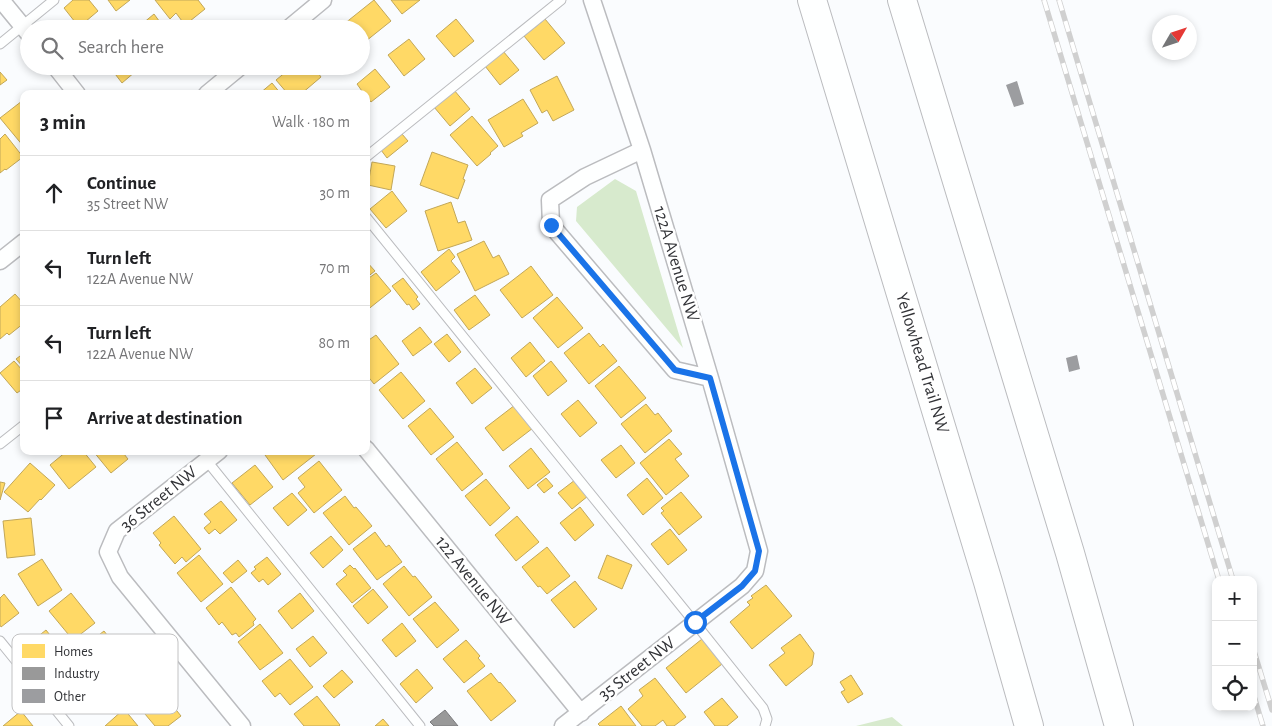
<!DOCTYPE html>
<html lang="en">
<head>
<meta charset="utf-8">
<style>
	:root { --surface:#fff; --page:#f2f2f2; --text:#202124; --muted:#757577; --line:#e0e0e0 }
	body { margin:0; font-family:"Alegreya Sans",sans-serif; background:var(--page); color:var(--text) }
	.controls { position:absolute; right:15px; bottom:15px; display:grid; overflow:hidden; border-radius:10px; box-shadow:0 2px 8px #0003 }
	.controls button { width:45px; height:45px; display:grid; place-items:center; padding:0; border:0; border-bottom:1px solid var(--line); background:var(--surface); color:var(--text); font:25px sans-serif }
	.compass { position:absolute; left:1152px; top:15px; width:45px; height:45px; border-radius:50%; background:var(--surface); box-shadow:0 2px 8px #0003; rotate:51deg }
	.stop { position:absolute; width:15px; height:15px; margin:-11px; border:4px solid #1a73e8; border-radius:50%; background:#fff }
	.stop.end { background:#1a73e8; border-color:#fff; box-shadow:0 1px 5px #0008 }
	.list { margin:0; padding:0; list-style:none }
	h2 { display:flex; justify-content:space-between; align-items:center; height:65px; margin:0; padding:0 20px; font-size:21px }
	h2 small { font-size:16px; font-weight:400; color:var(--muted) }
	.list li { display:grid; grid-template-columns:32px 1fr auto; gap:15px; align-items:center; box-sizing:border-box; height:75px; padding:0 20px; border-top:1px solid var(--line) }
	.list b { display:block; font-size:19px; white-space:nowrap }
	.list p { margin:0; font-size:16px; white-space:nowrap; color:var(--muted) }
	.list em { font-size:16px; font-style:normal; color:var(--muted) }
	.icon { flex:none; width:28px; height:28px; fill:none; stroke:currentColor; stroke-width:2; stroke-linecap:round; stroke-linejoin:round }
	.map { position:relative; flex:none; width:1272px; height:726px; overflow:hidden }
	.search { position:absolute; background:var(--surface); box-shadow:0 2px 8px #0003; left:20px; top:20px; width:350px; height:55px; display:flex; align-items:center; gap:12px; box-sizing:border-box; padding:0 18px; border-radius:28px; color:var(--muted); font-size:19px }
	.panel { position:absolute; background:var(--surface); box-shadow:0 2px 8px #0003; left:20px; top:90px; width:350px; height:365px; border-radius:10px }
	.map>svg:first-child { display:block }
	.green { fill:#d7eacd }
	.homes { fill:#ffd966; stroke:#c2a758 }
	.industry { fill:#999; stroke:#7a7a7c }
	.building { fill:#9c9da0 }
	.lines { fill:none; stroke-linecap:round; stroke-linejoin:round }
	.service-casing { stroke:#bbbcbf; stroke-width:11 }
	.minor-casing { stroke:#bbbcbf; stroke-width:19 }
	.motorway-casing { stroke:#bbbcbf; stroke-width:30 }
	.service { stroke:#feffff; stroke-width:9 }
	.minor { stroke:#feffff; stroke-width:16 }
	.motorway { stroke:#feffff; stroke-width:28 }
	.rail-casing { stroke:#d0d0d0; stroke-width:5.5 }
	.rail { stroke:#fff; stroke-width:4; stroke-dasharray:11; stroke-linecap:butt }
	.route { stroke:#1a73e8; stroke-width:6 }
	.labels { text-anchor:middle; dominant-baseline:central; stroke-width:5; stroke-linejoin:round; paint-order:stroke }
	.street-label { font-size:18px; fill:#323337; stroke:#fff }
	.key { fill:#fff; stroke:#c2c2c3; stroke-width:1 }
	.key-label { font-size:14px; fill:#323337 }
</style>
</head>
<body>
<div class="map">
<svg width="1272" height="726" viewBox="0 0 1272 726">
	<rect width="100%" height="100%" fill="#fafcfe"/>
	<path class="green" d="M615 179 636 191 683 348 576 221 577 207Z
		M892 717 903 726H856Z"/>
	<path class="homes" d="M73 0H89L98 11 79 27 64 8Z
		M108 0H130L116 11Z
		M155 0H198L205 9 185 25 176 13 170 19Z
		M374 0 391 21 361 45V29H347L344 24Z
		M391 0H420L402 14Z
		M154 14 165 29H136Z
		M456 19 474 41 454 57 436 36Z
		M545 19 565 43 544 60 524 36Z
		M409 39 425 59 404 76 388 55Z
		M503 51 519 70 500 85 485 66Z
		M109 66H142L122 83Z
		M293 66H313L321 77 301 94H288L276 80Z
		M321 66H335L326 73Z
		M375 69 390 87 371 102 366 96V94H364L357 84Z
		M0 72 7 80 0 85Z
		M557 76 574 110 553 121 547 110 542 113 530 90Z
		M272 83 281 94H259Z
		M454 90 470 109 450 126 434 107Z
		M523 99 538 123 521 133 523 136 504 147 488 120Z
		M22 101 24 103V147L0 118Z
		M472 116 498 146 490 153 491 154 477 166 450 135Z
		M5 134 23 157 6 170 5 169 0 173V139Z
		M402 134 408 141 387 158 381 150Z
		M432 152 468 165 463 179 465 180 458 199 420 185Z
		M372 162 395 166 391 190 368 185Z
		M392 191 407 211 386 228 370 209Z
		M451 202 458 223 465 221 472 240 438 251 425 211Z
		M484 241 493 258 499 255 509 274 475 291 457 254Z
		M449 249 455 257 451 261 460 272 436 291 421 272Z
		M366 261 375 271 366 278Z
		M531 266 553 295 522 318 500 290Z
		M376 273 391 291 366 311V280Z
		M403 278 418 297 416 299 420 304 413 310 409 304 407 305 392 286Z
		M15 294 24 304V323L9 335 7 333 0 339V307Z
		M475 295 490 315 469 330 454 310Z
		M557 297 583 328 558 348 533 318Z
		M420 327 432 342 413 356 402 341Z
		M589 333 600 347 603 344 617 361 589 384 564 353Z
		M447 334 461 352 449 362 434 344Z
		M376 335 399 364 374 384 366 374V342Z
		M530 342 545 361 526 377 511 358Z
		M24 353V368L16 359Z
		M14 361 24 372V388L17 393 0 373Z
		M551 361 567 381 548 396 533 376Z
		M619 366 646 398 621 418 595 386Z
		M475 368 492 388 472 404 456 383Z
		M401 372 425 401 403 419 379 390Z
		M578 400 597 423 580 437 561 414Z
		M646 404 655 415 658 413 672 431 645 453 621 424Z
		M515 405 533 428 503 451 485 428Z
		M430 408 454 437 431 455 408 426Z
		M669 439 682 454 675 459 689 476 666 495 640 463Z
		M457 442 483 474 462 491 436 459Z
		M621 445 635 463 616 478 601 460Z
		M531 448 550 472 528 489 509 466Z
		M67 451H83L96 467 69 489 50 465Z
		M93 451H126L124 454 128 459 111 473Z
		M270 451H313L316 454 283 480 265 455Z
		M319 461 342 490 314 513 298 493 305 487 298 478Z
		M30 463 55 485 41 500 40 499 28 512 4 492Z
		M255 465 273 487 250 505 232 483Z
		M546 478 553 486 544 493 537 485Z
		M647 478 663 498 643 515 627 495Z
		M486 479 510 508 490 526 465 496Z
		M575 480 588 496 572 509 558 493Z
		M0 482 5 483 0 500Z
		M681 492 702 517 679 535 661 513 664 511 661 508Z
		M292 493 307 510 288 526 273 508Z
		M345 496 354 508 356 507 372 526 349 545 323 513Z
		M221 501 237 520 220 534 215 529 209 534 204 528 211 522 204 514Z
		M580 507 594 525 575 541 560 523Z
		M174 516 201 549 186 562 182 557 175 564 159 545 161 543 153 533Z
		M517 516 539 542 516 561 495 535Z
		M31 518 35 555 7 558 3 521Z
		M670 529 687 550 668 565 651 544Z
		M375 532 386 547 389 545 402 562 377 580 353 549Z
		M331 536 343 550 323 568 310 553Z
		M547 547 570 576 547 594 540 586 538 587 522 567Z
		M199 555 223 584 201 602 177 573Z
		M607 555 632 565 622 589 598 578Z
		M267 557 281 574 268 585 263 579 259 582 251 573 256 569 254 567Z
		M42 559 62 590 38 606 18 574Z
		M238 560 247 571 232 583 223 573Z
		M350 565 354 569 355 568 371 588 352 603 336 584 347 575 343 571Z
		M404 566 413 577 415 576 432 597 409 616 383 584Z
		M575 581 597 609 574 628 551 600Z
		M766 585 792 616 752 649 730 622 750 605 747 602 753 598 751 596Z
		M231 587 256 619 253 622 254 625 239 637 236 633 232 635 222 622 219 625 206 608Z
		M373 589 388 607 368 624 353 606Z
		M71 593 95 623 73 640 49 611Z
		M300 593 314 611 292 629 278 611Z
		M4 594 19 613 1 627 0 625V598Z
		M435 602 459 630 437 648 413 619Z
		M402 623 416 641 396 657 382 640Z
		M260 624 283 653 260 670 238 642Z
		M46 630 61 649 46 661 31 642Z
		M104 631 124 657 102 674 82 648Z
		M800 634 814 653 812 665 786 686 769 665 785 653 781 648Z
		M313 636 327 653 310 667 296 649Z
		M702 639 722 664 686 693 666 668Z
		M466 640 480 656 478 658 485 666 464 683 443 659Z
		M290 659 313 687 290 705 280 693 275 697 262 681Z
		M417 669 433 688 416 703 400 684Z
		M342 670 353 682 334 698 323 686Z
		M491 673 499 683 500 682 516 701 491 721 467 691Z
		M851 675 863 694 848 703 841 692 845 690 840 682Z
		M655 678 686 717 674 726H667L663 720 655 726H642L628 709 643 696 639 690Z
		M161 691 181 716 168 726H155L140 708Z
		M317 696 340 725 339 726H304L294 714Z
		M722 698 738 717 727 726H715L704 712Z
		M621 706 636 726H600L598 724Z
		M124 709 138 726H105Z
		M21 711 33 726H3Z
		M383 719 389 726H375Z"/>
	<path class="industry" d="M445 710 458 726H434L430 722Z"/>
	<path class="building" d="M1017 81 1024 104 1014 107 1006 85Z
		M1077 355 1080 369 1069 372 1066 358Z"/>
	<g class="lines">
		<g class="service-casing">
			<path id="service" d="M0 44 54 0
				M366 157 561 0
				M366 217 695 623 763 708 767 719 765 726
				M0 444 24 425
				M207 461 420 726
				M0 641 69 726"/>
		</g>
		<g class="minor-casing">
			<path id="minor" d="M1 0 29 34
				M288 29 323 0
				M55 66 77 94
				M207 94 241 66
				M642 150 585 177 550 200 551 225 675 370 710 378
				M0 261 24 242
				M366 449 581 713
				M219 451 117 531 108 552 120 577 242 726
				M563 726 742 586 755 571 759 551 710 378 642 150 592 0"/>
		</g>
		<g class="motorway-casing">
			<path id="motorway" d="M812 0 988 582 1029 726
				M902 0 1070 553 1119 726"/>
		</g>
		<use href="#service" class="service"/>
		<use href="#minor" class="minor"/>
		<use href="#motorway" class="motorway"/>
		<g class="rail-casing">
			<path id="rail" d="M1044 0 1219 580
				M1059 0 1233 580
				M1253 648 1272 710
				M1253 693 1263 726"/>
		</g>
		<use href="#rail" class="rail"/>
	</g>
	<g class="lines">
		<path class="route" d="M551 225 675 370 710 378 759 551 755 571 742 586 695 622"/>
	</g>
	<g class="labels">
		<g class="street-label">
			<text transform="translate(676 264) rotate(73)">122A Avenue NW</text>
			<text transform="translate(922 363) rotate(73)">Yellowhead Trail NW</text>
			<text transform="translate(159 499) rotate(-39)">36 Street NW</text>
			<text transform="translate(473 581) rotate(51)">122 Avenue NW</text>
			<text transform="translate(637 669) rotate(-38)">35 Street NW</text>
		</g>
	</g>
	<rect x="12" y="634" width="166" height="80" rx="8" class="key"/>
	<rect x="22" y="644" width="23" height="14" fill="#ffd966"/>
	<rect x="22" y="667" width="23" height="13" fill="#999"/>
	<rect x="22" y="689" width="23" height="14" fill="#9c9da0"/>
	<g class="key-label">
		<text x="54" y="656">Homes</text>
		<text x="54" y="678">Industry</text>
		<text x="54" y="701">Other</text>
	</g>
</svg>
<div class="controls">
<button>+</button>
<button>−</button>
<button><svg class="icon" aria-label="locate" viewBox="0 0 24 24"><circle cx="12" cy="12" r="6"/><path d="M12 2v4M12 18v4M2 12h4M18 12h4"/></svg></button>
</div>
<svg class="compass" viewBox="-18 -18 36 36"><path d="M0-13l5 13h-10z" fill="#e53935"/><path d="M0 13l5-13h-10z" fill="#757577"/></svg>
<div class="stop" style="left:695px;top:622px"></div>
<div class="stop end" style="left:551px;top:225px"></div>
<div class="search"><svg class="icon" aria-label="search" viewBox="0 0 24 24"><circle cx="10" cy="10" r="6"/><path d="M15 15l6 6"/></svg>Search here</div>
<section class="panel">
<h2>3 min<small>Walk · 180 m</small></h2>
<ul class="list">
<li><svg class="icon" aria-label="ahead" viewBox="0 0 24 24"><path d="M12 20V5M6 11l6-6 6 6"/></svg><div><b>Continue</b><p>35 Street NW</p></div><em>30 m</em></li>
<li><svg class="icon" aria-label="left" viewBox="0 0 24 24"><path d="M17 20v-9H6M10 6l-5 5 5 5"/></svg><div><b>Turn left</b><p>122A Avenue NW</p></div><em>70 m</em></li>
<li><svg class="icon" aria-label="left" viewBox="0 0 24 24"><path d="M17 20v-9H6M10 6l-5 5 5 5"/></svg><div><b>Turn left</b><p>122A Avenue NW</p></div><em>80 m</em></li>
<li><svg class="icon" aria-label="arrive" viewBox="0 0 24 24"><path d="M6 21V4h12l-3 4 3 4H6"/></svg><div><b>Arrive at destination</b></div></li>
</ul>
</section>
</div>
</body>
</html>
